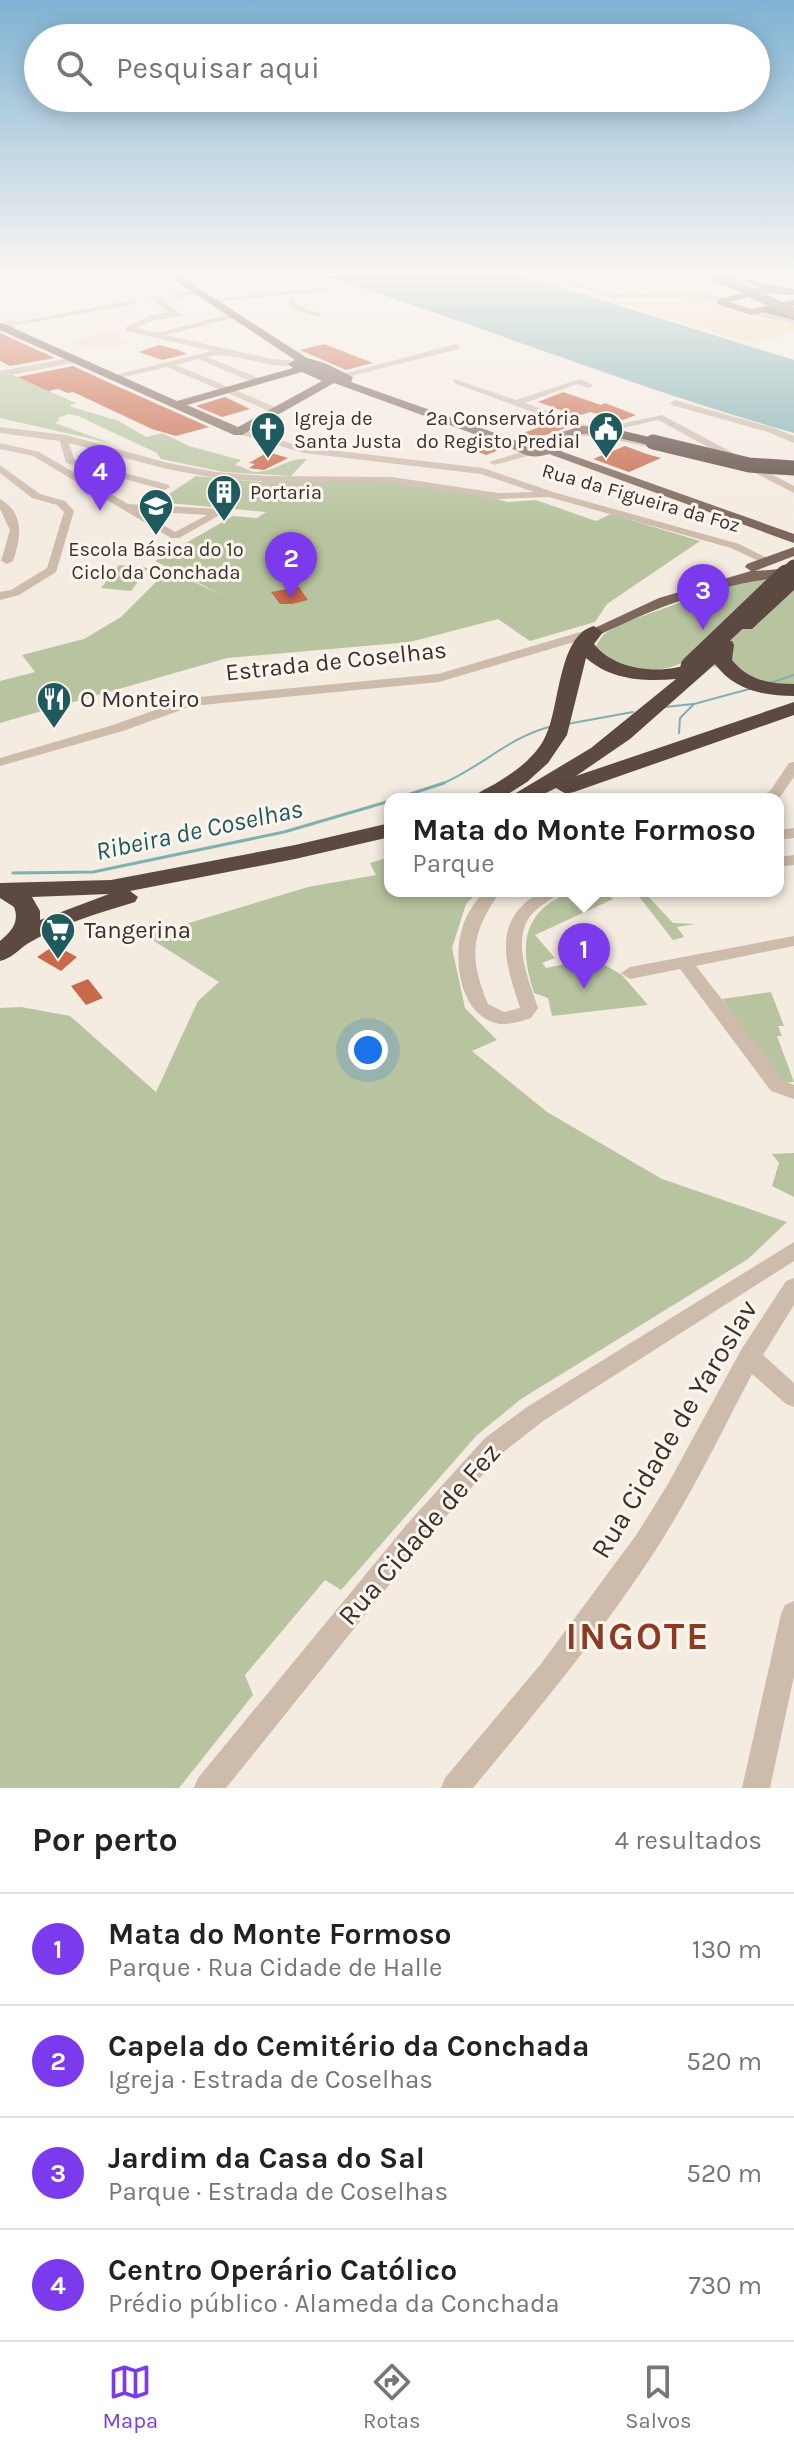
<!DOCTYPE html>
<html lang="pt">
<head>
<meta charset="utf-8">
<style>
	:root { --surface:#fff; --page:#f2f2f2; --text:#222; --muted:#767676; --line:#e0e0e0; --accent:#7c3aed }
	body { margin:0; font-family:Karla,sans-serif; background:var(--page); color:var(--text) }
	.you { position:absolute; left:368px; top:1050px; width:28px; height:28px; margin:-20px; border:6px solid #fff; border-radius:50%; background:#1a73e8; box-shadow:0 0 0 12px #1a73e833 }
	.badge { display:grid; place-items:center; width:52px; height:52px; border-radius:50%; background:var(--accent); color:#fff; font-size:26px; font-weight:700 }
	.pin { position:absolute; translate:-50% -66px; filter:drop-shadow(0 2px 4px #0008) }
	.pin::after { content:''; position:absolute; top:42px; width:28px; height:24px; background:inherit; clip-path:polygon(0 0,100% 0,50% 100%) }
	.popup { position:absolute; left:384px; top:793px; width:400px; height:104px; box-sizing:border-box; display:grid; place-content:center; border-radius:16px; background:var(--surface); filter:drop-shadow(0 2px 6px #0005); font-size:26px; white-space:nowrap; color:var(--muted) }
	.popup b { font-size:30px; color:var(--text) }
	.popup::after { content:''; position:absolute; left:50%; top:100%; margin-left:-16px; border:16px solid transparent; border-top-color:var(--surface) }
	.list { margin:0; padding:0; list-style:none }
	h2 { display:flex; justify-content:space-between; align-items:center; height:104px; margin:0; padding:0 32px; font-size:34px }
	h2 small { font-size:26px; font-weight:400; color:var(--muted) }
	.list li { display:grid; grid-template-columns:52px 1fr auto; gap:24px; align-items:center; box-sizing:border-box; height:112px; padding:0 32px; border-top:2px solid var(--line) }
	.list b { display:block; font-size:30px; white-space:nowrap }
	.list p { margin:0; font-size:26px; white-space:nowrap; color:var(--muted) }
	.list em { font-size:26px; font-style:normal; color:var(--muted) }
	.icon { flex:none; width:44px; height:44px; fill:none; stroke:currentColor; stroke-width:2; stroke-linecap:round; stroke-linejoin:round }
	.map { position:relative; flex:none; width:794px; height:1788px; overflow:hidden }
	.search { position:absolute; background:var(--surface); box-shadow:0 4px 20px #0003; left:24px; right:24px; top:24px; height:88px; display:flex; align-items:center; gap:20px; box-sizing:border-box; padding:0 28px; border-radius:44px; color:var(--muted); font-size:30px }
	.sheet { height:552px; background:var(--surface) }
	nav { display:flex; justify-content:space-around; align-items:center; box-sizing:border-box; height:112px; border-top:2px solid var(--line); background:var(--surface); font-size:22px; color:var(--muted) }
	nav a { display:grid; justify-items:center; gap:4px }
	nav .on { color:var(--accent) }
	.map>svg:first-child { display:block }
	.green { fill:#b8c4a0 }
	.sand { fill:#efdcb8 }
	.plaza { fill:#ecdcc8 }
	.water { fill:#7fb0b2 }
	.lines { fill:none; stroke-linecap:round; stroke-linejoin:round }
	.stream-far1 { stroke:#7fb0b2; stroke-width:2 }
	.stream { stroke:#7fb0b2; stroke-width:3 }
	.building { fill:#c8694b }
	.minor-tunnel { stroke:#cfc6bd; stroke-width:8; stroke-dasharray:8 4; stroke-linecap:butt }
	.minor { fill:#cdbbac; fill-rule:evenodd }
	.major { fill:#7d675c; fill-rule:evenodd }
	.highway { fill:#5c4a42; fill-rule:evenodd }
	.major-bridge { stroke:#7d675c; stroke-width:10 }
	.highway-bridge-far1 { stroke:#5c4a42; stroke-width:15 }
	.highway-bridge { stroke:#5c4a42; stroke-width:19 }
	.labels { text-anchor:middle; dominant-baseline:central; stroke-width:6; stroke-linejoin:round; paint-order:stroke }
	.far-poi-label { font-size:20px; fill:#3b302b; stroke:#fbf5ee; text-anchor:start }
	.far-street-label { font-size:20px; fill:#3b302b; stroke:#fbf5ee }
	.street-label { font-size:24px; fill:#3b302b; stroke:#fbf5ee }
	.poi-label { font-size:24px; fill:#3b302b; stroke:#fbf5ee; text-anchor:start }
	.water-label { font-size:26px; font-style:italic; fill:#1f5a5e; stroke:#fbf5ee }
	.near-street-label { font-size:28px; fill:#3b302b; stroke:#fbf5ee }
	.near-district-label { font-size:38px; font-weight:bold; letter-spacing:2px; fill:#8c3b22; stroke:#fbf5ee }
</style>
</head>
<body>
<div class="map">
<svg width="794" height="1788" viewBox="0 0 794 1788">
	<rect width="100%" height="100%" fill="#f4ebe1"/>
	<path class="green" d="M11 374 76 403 69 406 119 421 146 437 162 433 189 446 241 460 235 465C245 467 249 472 257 472 274 472 289 457 307 459L291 476 224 472 161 459 157 453 78 416 69 414 57 418 60 420 55 423 110 443 0 418V376Z
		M196 476 259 482 393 481 457 488 508 502 536 500 596 521 611 514 700 541 607 604 595 622 530 641 498 619 410 642 227 658 0 723V681L35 672 22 655 84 639 121 617 168 570 222 595 155 561 233 516 257 518 266 512 157 502Z
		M119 565 148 568 131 591 101 588Z
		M755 576 794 580V686L767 685 690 658C673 671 634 676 614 665 607 661 601 652 595 647L603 635 620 624Z
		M390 857V891H479L466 904 452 948 465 1008 497 1040 472 1051 547 1112 662 1179 787 1222 748 1259 521 1399 477 1435 341 1590 325 1580 245 1675 253 1695 179 1788H0V1008L21 1007 70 1016 156 1092 198 1001 219 982 146 936 308 887 376 875 370 863Z
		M573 891H604L613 899 535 935 555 958 542 963 546 968 593 958 622 975 648 1005 552 1016 548 998 534 993C519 947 521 910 573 891Z
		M637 894H646L673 923 696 924 677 927 684 937 673 940Z
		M771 992 784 1026H778L782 1036H777L794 1082H781L722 999Z
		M794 1153V1197L772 1186 779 1163 772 1154Z"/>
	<path class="sand" d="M591 295 624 299H705L740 313 794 324V332L753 344Z"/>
	<path class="plaza" d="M110 329 120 331 117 339 129 342 108 348 69 344Z"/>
	<path class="water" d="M322 275H521L794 360V433C633 387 479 325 322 275Z"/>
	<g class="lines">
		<path class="stream-far1" d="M767 684 794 675
			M665 707 693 704
			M567 724 633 712
			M679 733 680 718 694 704 753 688
			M439 785C478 770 507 738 549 727"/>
		<path class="stream" d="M395 799 444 783
			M13 873 93 872 284 832 390 801"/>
	</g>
	<path class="building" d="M0 333 55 358 10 366 0 361Z
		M324 344 373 363 346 370 300 350Z
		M159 345 178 350 187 354 162 360 139 352Z
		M73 366 110 383 209 427 176 436 152 429 73 392 68 393 58 389 48 391 18 377Z
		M563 392 601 405 605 403 636 415 623 420 590 412 577 416 538 402Z
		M225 397 250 409 222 417 196 406Z
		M552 422 566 428 534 439 521 434Z
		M476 438 504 448 486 455 458 444Z
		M625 446 647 454 661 458 629 472 593 459Z
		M268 452 288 458 264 470 249 468 255 464 249 463Z
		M299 587 308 600 292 604H280L271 592Z
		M55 945 77 957 61 971 37 957Z
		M88 979 103 998 86 1005 71 986Z"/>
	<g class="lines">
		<path class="minor-tunnel" d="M173 296 182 294
			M7 325 17 323"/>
		<path class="minor" d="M540 275C563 275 584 287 607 292 645 300 691 283 727 300L723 302 683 297H609Z
			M328 287 325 291 209 302 205 300Z
			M200 290 197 294 182 296 178 294Z
			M151 296H157L184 316 154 320 137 328 158 333 233 313 236 317 166 335 272 359 297 361 298 363C273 374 237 349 207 357L261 379 262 381 258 384 198 359 176 365 280 409V413H274L167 367 111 380V376L212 351 126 331V327L149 316 169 312 151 300Z
			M292 298 297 305 323 315 319 317 291 308 288 300Z
			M133 300 136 304 17 325 13 323Z
			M746 309 794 320V324L743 313Z
			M456 344 459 345V349L343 378 339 375Z
			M75 357 78 358V362L0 377V371Z
			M454 379 516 400 580 379 593 385 589 388 577 384 525 403 591 427 592 430 662 415 737 455 740 459 731 464H723V460L728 458 658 420 605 432 668 447V451L596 436H576V432L584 431 454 383Z
			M675 400 774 428 794 436V443L768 432 672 405 670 403Z
			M0 427 66 435 168 463 216 472 266 476 392 477 498 493 534 492 481 474 304 453 233 432 238 429 305 447 483 468 553 492 739 544 773 561 763 563 731 548 549 497 498 499 392 483 266 482 216 478 167 469 69 443 74 459 169 485 170 487 165 490 66 463 60 441 0 433Z
			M0 443 39 452 128 504 220 509 225 512 179 538H171L33 456 0 449ZM140 511 207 515 175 532Z
			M528 450 533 453 531 455 494 465 489 462Z
			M746 461 794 486V493L742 466V462Z
			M0 465 40 494 65 501 74 511 56 572 19 595 0 600V592L11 590 47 568 64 512 57 505 32 498 0 473Z
			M0 499C25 513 21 538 13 561L7 564 1 561 10 530 0 509Z
			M594 628 600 632 598 635 439 682 192 706 123 731 0 766V758L113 725 189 698 438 674Z
			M794 762V777L780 797 753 799 770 791 789 763Z
			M794 828V838L778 840V830Z
			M794 855V865L778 867V857Z
			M484 891H501C471 932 468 956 488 1004L504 1012 520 1008C510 975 493 935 522 906 535 893 543 891 561 891 552 900 540 905 531 915 511 941 529 981 538 1008L531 1018C522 1021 509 1025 500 1024 461 1018 452 961 462 929 466 914 475 902 484 891Z
			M794 936V946L696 966 785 1081 794 1085V1099L771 1091 680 969 630 979 621 973 630 967Z
			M794 1242V1261L543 1421 501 1454 426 1539 226 1788H194L198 1778 408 1523 485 1438 527 1407Z
			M794 1278V1305L763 1355 794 1383V1407L786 1404 752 1374C721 1433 692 1494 655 1551 601 1634 537 1711 473 1788H441L445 1778 540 1665 637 1534 668 1484 741 1350 786 1281Z
			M794 1601V1676L770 1788H742L781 1614 785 1605Z"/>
		<path class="major" d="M167 275H178L307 358 325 363 353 377 351 382 515 440 532 450 541 448 535 443 537 440 581 426 606 427V433L582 434 552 445 563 452 794 534V543L549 454C531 460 523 454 507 446L334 383 242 435H234L0 330V323L4 324 177 401 293 368 288 364 295 360ZM302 372 322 381 238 427 187 405Z
			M727 275C751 275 770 288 794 289V295L762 293 730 302 751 309 794 300V306L751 315 717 304V300L759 288Z
			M794 547V556L755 571 792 568 794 576C720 583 666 603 599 635L594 637 586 632 659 598 751 571 745 567 747 564Z"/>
		<path class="highway" d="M766 306 794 312V320L762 312 760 310Z
			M602 426 658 439 660 442 653 446 597 433 595 430Z
			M794 576V590L752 629H740L737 625 740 621 788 577Z
			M594 626 603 632 594 644C621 679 697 678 718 641H732L734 645 732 660C748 680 769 684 794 684V696C763 696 734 690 715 664L630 739 576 776 794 702V715L574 792 566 794 556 788 534 799H506L591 748 676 679C644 682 611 680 586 658L567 735 548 763 527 782 500 799H472C478 791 489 788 498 782 516 771 537 756 546 735 560 707 558 635 594 626Z
			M390 823V837L295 859 130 891 138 897 135 902C99 913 58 925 27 944 17 951 12 958 0 961V941C11 932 20 922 14 907L0 898V883L111 880 295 845ZM109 894 40 920V911L32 897Z"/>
		<path class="major-bridge" d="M714 275 794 313"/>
		<path class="highway-bridge-far1" d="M653 442 749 465 794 468
			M784 576 794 567"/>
		<path class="highway-bridge" d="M690 666 786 574"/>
	</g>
	<linearGradient id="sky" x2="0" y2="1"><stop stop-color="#7eb2d2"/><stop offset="0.52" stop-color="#faf6f2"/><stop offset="1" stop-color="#faf6f2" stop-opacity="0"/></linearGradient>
	<rect width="794" height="526" fill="url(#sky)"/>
	<defs>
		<g id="church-pin" transform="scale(1.8)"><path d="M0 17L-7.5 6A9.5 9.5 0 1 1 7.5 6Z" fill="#1f5a5e" stroke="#fbf5ee"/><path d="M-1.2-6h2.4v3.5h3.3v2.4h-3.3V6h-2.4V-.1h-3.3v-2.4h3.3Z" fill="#fff"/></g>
		<g id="civic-pin" transform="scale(1.8)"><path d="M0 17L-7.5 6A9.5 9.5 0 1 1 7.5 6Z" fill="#1f5a5e" stroke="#fbf5ee"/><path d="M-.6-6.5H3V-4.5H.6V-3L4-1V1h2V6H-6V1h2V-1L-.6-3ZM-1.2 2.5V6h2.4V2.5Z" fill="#fff"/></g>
		<g id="building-pin" transform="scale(1.8)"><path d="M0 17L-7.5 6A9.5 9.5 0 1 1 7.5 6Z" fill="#1f5a5e" stroke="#fbf5ee"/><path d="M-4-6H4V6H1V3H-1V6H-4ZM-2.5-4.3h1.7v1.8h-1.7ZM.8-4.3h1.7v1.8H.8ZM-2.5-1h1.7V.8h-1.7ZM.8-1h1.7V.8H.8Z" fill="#fff"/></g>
		<g id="school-pin" transform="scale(1.8)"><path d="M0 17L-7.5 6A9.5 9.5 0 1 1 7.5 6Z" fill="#1f5a5e" stroke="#fbf5ee"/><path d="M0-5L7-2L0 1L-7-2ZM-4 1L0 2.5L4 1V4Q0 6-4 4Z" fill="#fff"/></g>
		<g id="restaurant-pin" transform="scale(1.8)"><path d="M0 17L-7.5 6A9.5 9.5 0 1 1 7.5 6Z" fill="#1f5a5e" stroke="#fbf5ee"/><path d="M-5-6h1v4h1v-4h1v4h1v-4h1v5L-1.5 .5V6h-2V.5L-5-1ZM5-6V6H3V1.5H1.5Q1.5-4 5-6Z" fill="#fff"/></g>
		<g id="supermarket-pin" transform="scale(1.8)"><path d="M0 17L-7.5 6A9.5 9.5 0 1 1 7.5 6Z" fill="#1f5a5e" stroke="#fbf5ee"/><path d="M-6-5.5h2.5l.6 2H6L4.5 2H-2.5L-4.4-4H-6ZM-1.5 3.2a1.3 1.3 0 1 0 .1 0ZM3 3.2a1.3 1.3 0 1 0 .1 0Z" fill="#fff"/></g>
	</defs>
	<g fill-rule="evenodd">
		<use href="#church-pin" x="268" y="429"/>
		<use href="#civic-pin" x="606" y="429"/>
		<use href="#building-pin" x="224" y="492"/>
		<use href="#school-pin" x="156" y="506"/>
		<use href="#restaurant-pin" x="54" y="699"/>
		<use href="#supermarket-pin" x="58" y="930"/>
	</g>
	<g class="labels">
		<g class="far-poi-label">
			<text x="294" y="418">Igreja de<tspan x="294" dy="23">Santa Justa</tspan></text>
			<text x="580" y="418" text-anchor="end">2a Conservatória<tspan x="580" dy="23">do Registo Predial</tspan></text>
			<text x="250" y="492">Portaria</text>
			<text x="156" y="549" text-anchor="middle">Escola Básica do 1º<tspan x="156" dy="23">Ciclo da Conchada</tspan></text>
		</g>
		<g class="far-street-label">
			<text transform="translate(641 498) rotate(16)">Rua da Figueira da Foz</text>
		</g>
		<g class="street-label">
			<text transform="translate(336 661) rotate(-6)">Estrada de Coselhas</text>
		</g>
		<g class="poi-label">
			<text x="80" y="699">O Monteiro</text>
			<text x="84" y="930">Tangerina</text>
		</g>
		<g class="water-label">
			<text transform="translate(199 830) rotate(-12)">Ribeira de Coselhas</text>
		</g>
		<g class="near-street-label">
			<text transform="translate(674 1429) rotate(-59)">Rua Cidade de Yaroslav</text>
			<text transform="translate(419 1534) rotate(-49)">Rua Cidade de Fez</text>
		</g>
		<g class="near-district-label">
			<text x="638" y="1636">INGOTE</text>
		</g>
	</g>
</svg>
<div class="you"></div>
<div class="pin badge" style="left:584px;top:989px">1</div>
<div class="popup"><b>Mata do Monte Formoso</b>Parque</div>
<div class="pin badge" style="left:291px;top:598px">2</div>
<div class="pin badge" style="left:703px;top:630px">3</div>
<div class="pin badge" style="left:100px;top:511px">4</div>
<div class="search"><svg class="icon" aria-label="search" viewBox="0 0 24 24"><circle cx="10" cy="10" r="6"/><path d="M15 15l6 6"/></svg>Pesquisar aqui</div>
</div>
<section class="sheet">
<h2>Por perto<small>4 resultados</small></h2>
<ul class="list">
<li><span class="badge">1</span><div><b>Mata do Monte Formoso</b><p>Parque · Rua Cidade de Halle</p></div><em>130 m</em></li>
<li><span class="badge">2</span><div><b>Capela do Cemitério da Conchada</b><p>Igreja · Estrada de Coselhas</p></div><em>520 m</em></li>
<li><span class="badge">3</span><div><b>Jardim da Casa do Sal</b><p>Parque · Estrada de Coselhas</p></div><em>520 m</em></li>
<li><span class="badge">4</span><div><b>Centro Operário Católico</b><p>Prédio público · Alameda da Conchada</p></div><em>730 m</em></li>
</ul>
</section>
<nav>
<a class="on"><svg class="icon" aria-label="map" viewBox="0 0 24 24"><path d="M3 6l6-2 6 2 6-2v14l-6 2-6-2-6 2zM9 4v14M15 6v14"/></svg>Mapa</a>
<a><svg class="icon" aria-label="directions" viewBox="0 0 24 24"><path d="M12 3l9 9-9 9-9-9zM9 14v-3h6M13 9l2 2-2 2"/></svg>Rotas</a>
<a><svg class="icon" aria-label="saved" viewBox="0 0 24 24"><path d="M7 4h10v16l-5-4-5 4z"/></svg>Salvos</a>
</nav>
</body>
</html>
